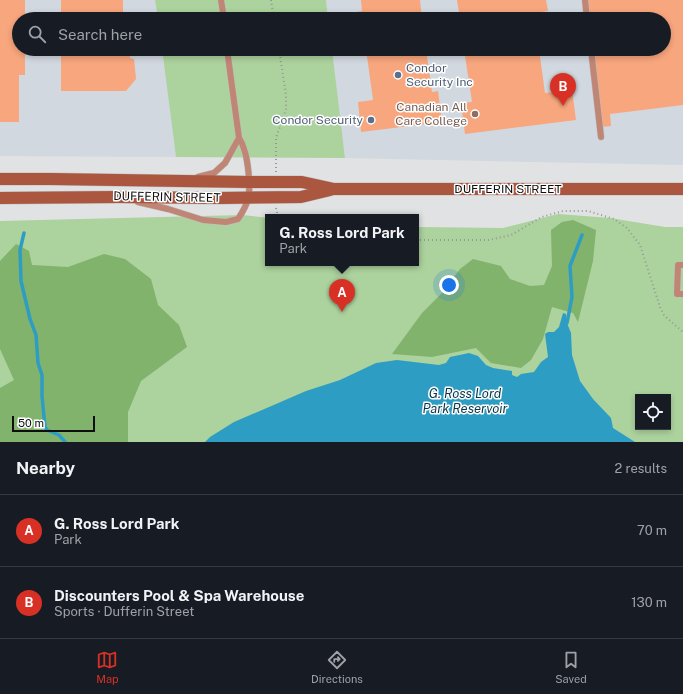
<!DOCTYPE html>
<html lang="en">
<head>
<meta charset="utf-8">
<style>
	:root { --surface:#171b24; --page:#242831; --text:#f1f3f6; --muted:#9ea1a6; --line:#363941; --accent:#d93025 }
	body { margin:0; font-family:"Public Sans",sans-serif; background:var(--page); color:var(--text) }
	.controls { position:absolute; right:12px; bottom:12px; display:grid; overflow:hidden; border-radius:0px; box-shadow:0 2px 6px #0003 }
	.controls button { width:36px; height:36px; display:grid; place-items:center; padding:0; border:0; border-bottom:1px solid var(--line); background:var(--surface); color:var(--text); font:20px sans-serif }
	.scale { position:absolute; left:12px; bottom:10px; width:83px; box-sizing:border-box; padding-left:4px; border:2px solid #0f0f0f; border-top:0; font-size:11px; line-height:14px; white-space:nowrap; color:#0f0f0f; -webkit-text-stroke:3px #fff; paint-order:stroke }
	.you { position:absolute; left:449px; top:285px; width:14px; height:14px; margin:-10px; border:3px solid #fff; border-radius:50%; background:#1a73e8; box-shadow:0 0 0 6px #1a73e833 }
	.badge { display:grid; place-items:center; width:26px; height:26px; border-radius:50%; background:var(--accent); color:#fff; font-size:13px; font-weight:700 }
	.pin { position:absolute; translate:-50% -33px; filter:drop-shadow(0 1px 2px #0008) }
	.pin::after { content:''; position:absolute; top:21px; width:14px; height:12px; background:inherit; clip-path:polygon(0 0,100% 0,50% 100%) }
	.popup { position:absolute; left:265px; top:214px; width:154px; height:52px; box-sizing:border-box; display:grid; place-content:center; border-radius:0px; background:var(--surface); filter:drop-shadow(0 1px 3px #0005); font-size:13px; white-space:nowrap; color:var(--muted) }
	.popup b { font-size:15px; color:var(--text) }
	.popup::after { content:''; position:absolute; left:50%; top:100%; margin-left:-8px; border:8px solid transparent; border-top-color:var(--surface) }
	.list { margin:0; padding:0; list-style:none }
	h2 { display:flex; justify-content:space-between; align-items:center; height:52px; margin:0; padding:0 16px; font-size:17px }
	h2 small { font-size:13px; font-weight:400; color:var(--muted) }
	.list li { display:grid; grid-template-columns:26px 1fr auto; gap:12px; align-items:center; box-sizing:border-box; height:72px; padding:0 16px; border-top:1px solid var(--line) }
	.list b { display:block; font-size:15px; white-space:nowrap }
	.list p { margin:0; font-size:13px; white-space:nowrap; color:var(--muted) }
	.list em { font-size:13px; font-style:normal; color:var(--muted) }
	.icon { flex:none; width:22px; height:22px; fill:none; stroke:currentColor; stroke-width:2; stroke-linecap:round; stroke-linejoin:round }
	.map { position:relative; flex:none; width:683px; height:442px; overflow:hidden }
	.search { position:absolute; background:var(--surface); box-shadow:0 2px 6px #0003; left:12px; right:12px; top:12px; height:44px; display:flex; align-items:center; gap:10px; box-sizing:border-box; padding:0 14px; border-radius:22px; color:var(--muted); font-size:15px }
	.sheet { height:196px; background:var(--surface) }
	nav { display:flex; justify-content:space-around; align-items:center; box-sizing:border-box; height:56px; border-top:1px solid var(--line); background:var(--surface); font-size:11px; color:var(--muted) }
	nav a { display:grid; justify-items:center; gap:2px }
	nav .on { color:var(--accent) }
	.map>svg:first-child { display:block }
	.built { fill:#d2d8df }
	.green { fill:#acd29d; fill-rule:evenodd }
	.forest { fill:#81b36c }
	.water { fill:#2e9dc3 }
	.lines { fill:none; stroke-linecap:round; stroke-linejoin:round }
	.stream { stroke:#2e9dc3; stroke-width:3.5 }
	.building { fill:#f8a67d }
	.lane-casing { stroke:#bfc0c1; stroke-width:7 }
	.secondary-casing { stroke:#bfc0c1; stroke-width:13 }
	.path { stroke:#969798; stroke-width:2; stroke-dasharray:1 3; stroke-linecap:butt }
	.lane { stroke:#c08675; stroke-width:6 }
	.secondary { stroke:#ab563f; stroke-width:12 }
	.service-dot { fill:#5c6f8a; stroke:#fff; stroke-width:1.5 }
	.education-dot { fill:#8d6e63; stroke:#fff; stroke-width:1.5 }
	.labels { text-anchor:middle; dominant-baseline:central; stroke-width:3; stroke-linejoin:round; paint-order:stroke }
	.service-label { font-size:12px; fill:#4e5e75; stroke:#fff; text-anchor:start }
	.education-label { font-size:12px; fill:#785e54; stroke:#fff; text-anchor:end }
	.street-label { font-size:12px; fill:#0f0f0f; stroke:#fff }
	.water-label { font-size:13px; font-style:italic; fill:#073848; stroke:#fff }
</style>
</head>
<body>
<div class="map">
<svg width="683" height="442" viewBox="0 0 683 442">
	<rect width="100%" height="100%" fill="#e1e2e3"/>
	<path class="built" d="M0 0H155L158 19H19V49H162L176 157 0 156Z
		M326 0H683V165L345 158 332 49H664V19H328Z"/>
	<path class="green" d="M155 0H326L328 19H158Z
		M162 49H332L345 158 176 157Z
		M558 214 610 218 665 227H683V442H0V221L243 215 268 218V263H416V227L503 228ZM638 397H668V427H638Z"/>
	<path class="forest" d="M573 220 596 230 593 261 578 322 573 313 552 307 543 339 531 360 521 368 491 363 476 348 432 357 392 354 422 313 442 293 460 269 473 259 501 266 510 279 530 286 544 285 552 266 551 230 562 222Z
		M16 244 29 251 32 265 68 267 104 254 125 259 151 279 158 305 179 325 187 347 141 381 128 412V442H0V388L14 380 0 349V261Z"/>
	<path class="water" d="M563 313 566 314 567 323 571 333 572 355 580 381 593 399 611 418 613 428 635 442H205L210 437 234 422 306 391 340 380 376 363 397 360 439 365 446 363 450 357 469 353 478 356 486 365 493 368 512 371V375L517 377 521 374 534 372 541 362 548 357 545 334 548 332H554L559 327Z"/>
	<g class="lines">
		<path class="stream" d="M24 233 20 250 21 281 30 319 36 335 38 363 42 375V396L45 427 47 430 59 435 65 442
			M567 323 572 297 570 266 582 235"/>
	</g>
	<path class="building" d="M0 0H25V19H19V49H25V75H19V122H0Z
		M61 0H123V19H61Z
		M361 0H420L422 19H352L351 13 362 11Z
		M457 0H546L548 11 535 13 536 19H460Z
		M585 0H683V105L610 114 611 126 601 127 591 49H664V19H588Z
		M61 49H130V58L134 59 136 79 126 91H61Z
		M366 49H426L432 92 438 91 442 122 361 132 358 102 373 100Z
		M464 49H539L545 93 572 90 576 120 465 134 461 103 472 102Z"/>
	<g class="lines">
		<g class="lane-casing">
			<path id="lane" d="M221 0 224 19
				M585 0 587 19
				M591 49 601 137
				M198 177 214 173 225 163 239 138
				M138 202 168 209 203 220 226 222 238 219C242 213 246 207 248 199 251 188 248 160 244 149 243 145 241 141 239 138L227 49
				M683 265H678L677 294H683"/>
		</g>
		<g class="secondary-casing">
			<path id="secondary" d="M0 179H51L249 182H302L334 189H683
				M0 198 119 197 220 198 301 197 330 190"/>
		</g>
		<path class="path" d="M271 0 274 19
			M276 172V138L286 109V95L279 49
			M276 208 278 217
			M416 240H489L511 235 542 217 563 211H588L614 219 627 228 640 245 660 307 664 315 668 319 683 332"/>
		<use href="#lane" class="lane"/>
		<use href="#secondary" class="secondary"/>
	</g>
	<g class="service-dot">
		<circle cx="398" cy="75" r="4"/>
		<circle cx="371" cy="120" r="4"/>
	</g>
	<circle class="education-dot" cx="475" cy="114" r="4"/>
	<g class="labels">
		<g class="service-label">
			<text x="406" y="68">Condor<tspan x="406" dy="14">Security Inc</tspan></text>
			<text x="363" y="120" text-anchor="end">Condor Security</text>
		</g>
		<g class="education-label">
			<text x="467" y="107">Canadian All<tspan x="467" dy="14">Care College</tspan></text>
		</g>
		<g class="street-label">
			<text x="508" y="189">DUFFERIN STREET</text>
			<text transform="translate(167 197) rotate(1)">DUFFERIN STREET</text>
		</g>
		<g class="water-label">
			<text x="465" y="393">G. Ross Lord<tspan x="465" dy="15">Park Reservoir</tspan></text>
		</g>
	</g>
</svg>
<div class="controls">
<button><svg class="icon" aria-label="locate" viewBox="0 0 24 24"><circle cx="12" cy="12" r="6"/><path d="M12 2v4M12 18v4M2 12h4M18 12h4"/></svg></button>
</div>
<div class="scale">50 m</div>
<div class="you"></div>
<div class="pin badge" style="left:342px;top:312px">A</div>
<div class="popup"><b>G. Ross Lord Park</b>Park</div>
<div class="pin badge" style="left:563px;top:106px">B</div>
<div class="search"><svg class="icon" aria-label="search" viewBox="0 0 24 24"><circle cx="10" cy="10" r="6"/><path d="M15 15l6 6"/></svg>Search here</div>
</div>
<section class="sheet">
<h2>Nearby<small>2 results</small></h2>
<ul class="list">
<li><span class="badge">A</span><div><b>G. Ross Lord Park</b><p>Park</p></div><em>70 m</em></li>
<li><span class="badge">B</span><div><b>Discounters Pool &amp; Spa Warehouse</b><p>Sports · Dufferin Street</p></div><em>130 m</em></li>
</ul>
</section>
<nav>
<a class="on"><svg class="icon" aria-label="map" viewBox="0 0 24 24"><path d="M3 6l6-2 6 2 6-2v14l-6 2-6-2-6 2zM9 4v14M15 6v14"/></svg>Map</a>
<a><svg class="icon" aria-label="directions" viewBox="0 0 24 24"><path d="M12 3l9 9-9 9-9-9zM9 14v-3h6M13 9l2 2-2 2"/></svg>Directions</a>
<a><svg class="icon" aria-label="saved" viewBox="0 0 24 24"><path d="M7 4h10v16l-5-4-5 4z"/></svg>Saved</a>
</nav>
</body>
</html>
